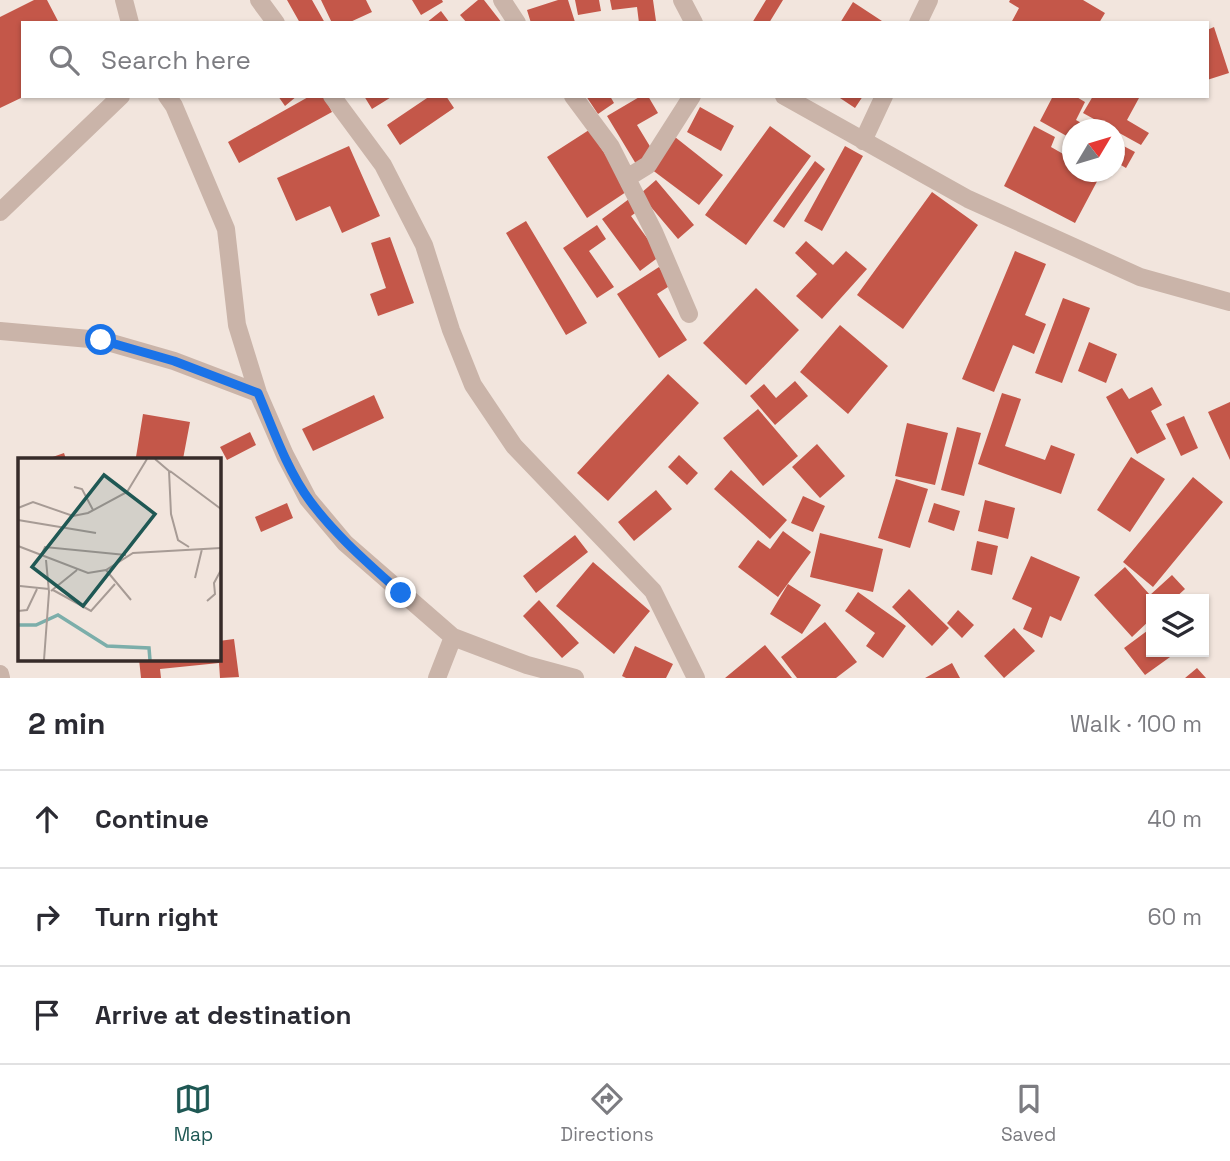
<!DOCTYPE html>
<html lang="en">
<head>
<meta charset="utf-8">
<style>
	:root { --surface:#fff; --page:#f2f2f3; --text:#2b2b33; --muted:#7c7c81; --line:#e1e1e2; --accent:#1f5854 }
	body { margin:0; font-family:"Space Grotesk",sans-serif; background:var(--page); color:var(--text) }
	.controls { position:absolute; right:21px; bottom:21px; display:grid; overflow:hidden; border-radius:0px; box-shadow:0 2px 5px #0004 }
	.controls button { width:63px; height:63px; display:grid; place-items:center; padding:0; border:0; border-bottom:2px solid var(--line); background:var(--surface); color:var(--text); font:35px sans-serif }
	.compass { position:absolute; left:1062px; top:119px; width:63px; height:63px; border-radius:50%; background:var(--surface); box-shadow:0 2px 5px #0004; rotate:52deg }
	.stop { position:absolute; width:21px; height:21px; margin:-16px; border:5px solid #1a73e8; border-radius:50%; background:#fff }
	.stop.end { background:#1a73e8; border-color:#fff; box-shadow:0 2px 7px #0008 }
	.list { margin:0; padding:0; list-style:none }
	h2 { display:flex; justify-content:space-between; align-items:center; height:91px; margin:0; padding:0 28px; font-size:30px }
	h2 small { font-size:23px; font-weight:400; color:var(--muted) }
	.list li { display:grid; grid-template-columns:46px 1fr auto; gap:21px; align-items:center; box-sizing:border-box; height:98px; padding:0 28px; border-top:2px solid var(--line) }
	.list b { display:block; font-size:26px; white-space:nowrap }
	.list em { font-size:23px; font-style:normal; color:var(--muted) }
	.icon { flex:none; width:38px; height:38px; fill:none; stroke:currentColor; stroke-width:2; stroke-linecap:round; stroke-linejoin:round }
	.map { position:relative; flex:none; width:1230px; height:678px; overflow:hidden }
	.search { position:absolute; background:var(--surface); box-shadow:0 2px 5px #0004; left:21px; right:21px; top:21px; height:77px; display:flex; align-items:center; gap:18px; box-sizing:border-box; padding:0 24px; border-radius:0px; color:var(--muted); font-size:26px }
	.sheet { height:385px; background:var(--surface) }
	nav { display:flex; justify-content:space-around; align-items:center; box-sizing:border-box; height:98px; border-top:2px solid var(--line); background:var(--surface); font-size:19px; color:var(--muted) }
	nav a { display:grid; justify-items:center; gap:4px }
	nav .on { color:var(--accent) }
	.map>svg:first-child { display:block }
	.building { fill:#c45749 }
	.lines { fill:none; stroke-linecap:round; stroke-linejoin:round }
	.street { stroke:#cab4a9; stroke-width:18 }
	.route { stroke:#1a73e8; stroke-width:9 }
	.inset-river { fill:none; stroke:#7caeaa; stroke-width:3.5 }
	.inset-road { fill:none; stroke:#a79b95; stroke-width:2 }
	.view { fill:#1f5854; fill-opacity:0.15; stroke:#1f5854; stroke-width:3.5 }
	.inset-edge { fill:none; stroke:#372b29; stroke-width:3.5 }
</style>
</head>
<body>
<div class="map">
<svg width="1230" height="678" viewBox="0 0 1230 678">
	<rect width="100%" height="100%" fill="#f2e5dd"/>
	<path class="building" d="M34 0H47L59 23H23V97L0 108V17Z
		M287 0H312L325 23H300Z
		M321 0H366L372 12 348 23H332Z
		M412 0H442L443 2 421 15Z
		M478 0H484L502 23H467L460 15Z
		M558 0H568L575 22 531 23 527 10Z
		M575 0H599L601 11 578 15Z
		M610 0H653L656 21 639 23 637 7 612 10Z
		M766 0H783L769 23H752Z
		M1010 0H1083L1105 13 1099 23H1011L1019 8 1009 2Z
		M853 2 885 23H840Z
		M441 11 450 23H426Z
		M1214 27 1229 73 1207 80V30Z
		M278 96H297L285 106Z
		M310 96H324L332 112 239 163 228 142Z
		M364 96H393L372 109Z
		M430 96H446L454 108 400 145 387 125Z
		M586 96H610L614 103 598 114Z
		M641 96H648L658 113 637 125 654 153 636 164 607 116Z
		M837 96H863L855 108Z
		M1053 96H1075L1085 102 1076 120 1094 130H1072V139L1040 121Z
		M1093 96 1139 98 1127 120 1149 133 1141 145 1083 113Z
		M700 107 734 126 721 151 687 132Z
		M770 126 811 156 746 245 705 215Z
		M1034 126 1055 137 1051 147 1072 159V172H1102L1075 223 1004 186Z
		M589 130 629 190 587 218 547 157Z
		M675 137 723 175 699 205 651 169Z
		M1114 141 1135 152 1126 168 1114 161Z
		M349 146 380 216 342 233 330 206 296 221 277 178Z
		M845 146 863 156 822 231 804 221Z
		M815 161 825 169 784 228 773 221Z
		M656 180 694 225 678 239 640 194Z
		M932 192 978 225 903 329 857 295Z
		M629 199 638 211 631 216 660 256 640 271 602 219Z
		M526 221 587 323 566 335 506 233Z
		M597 225 606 239 589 251 614 287 597 298 563 248Z
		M390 237 414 303 378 316 370 294 386 288 371 243Z
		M806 241 833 265 846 251 867 269 822 319 796 296 817 274 795 253Z
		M1015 251 1046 264 1025 315 1046 324 1034 354 1013 345 994 392 962 379Z
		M659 267 671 285 657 294 687 340 659 358 617 294Z
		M756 288 799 330 746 385 703 343Z
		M1063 298 1090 308 1062 383 1035 373Z
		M840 325 888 366 848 414 800 372Z
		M1089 342 1117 354 1106 383 1078 371Z
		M668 374 699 403 608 501 577 473Z
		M795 381 808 396 775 425 750 396 764 384 776 398Z
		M1152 387 1162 405 1151 411 1166 439 1137 454 1106 397 1122 388 1129 399Z
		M1002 393 1021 399 1005 446 1045 460 1051 445 1075 454 1061 494 978 464Z
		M374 395 384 418 313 451 302 429Z
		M1230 402V460L1208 412Z
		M758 409 798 456 763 486 723 438Z
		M143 414 190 422 183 459H151L136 457Z
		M1184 416 1198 448 1181 456 1166 424Z
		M907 423 948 433 935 485 895 476Z
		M957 427 981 433 964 496 941 490Z
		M250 432 256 445 227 460 220 447Z
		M817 444 845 476 820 498 792 467Z
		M64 453 66 459H47Z
		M679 455 698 473 687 485 668 467Z
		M1131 457 1165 479 1130 532 1097 510Z
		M731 470 787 520 770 539 714 489Z
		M1193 477 1223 502 1153 587 1123 562Z
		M896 479 928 489 910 548 878 538Z
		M656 490 672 509 634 541 618 522Z
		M803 496 825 506 813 532 791 523Z
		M985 500 1015 508 1008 539 978 531Z
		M287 503 293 518 261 532 255 517Z
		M934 503 960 511 954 531 928 522Z
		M783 531 811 552 778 597 738 567 758 540 770 549Z
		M820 533 883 549 873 592 810 577Z
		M575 535 588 552 536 593 523 576Z
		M977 541 998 546 992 575 971 570Z
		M1031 556 1080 577 1061 621 1050 616 1042 638 1023 629 1032 608 1012 599Z
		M593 562 650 611 614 654 556 606Z
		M1125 567 1150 595 1172 575 1185 589 1174 599H1151V619L1132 637 1094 595Z
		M788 584 821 605 802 634 770 614Z
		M909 589 949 628 932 646 892 607Z
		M858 592 906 626 883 658 866 646 875 633 845 611Z
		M539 600 579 643 562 658 523 616Z
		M958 610 974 625 962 638 947 623Z
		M825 622 857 662 836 678H797L781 657Z
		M1014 628 1035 651 1004 678 984 656Z
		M1151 628V652H1177L1145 675 1124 648Z
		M234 639 239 677 220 678 219 663 160 669 161 678H141L139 659H219V641Z
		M765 645 792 678H725Z
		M635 646 673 664 666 678H626L622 676Z
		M952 663 960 678H925Z
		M1197 668 1206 678H1185Z"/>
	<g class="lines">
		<path class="street" d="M124 0 130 23
			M259 0 276 23
			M502 0 517 23
			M682 0 694 23
			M918 23 929 0
			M167 96 174 106 226 229 237 325 258 393 285 455 308 499 345 543 453 637 527 665 575 678
			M332 96 383 165 424 245 451 330 473 385 514 446 653 591 696 678
			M573 96 611 147 654 232 689 314
			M784 96 968 199 1140 277 1230 302
			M863 141 884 96
			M627 178 648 165 692 96
			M0 212 121 96
			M0 331 101 340 174 361 258 393
			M0 674 1 678
			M437 678 453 637"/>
	</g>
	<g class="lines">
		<path class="route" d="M101 340 174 361 258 393C273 429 287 470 310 501 336 536 369 564 401 593"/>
	</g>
	<g transform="translate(18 458)">
		<rect width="203" height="203" fill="#f2e5dd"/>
		<path class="inset-river" d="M0 167H18L40 157 89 188 131 190 132 202"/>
		<path class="inset-road" d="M137 1 151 13 153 56 160 82 171 89M152 13 203 51M56 29 64 31 75 52M0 50 15 44 55 58 70 55 109 34 129 1M0 62 78 75M0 88 70 115 88 112 115 95 203 90M22 100 27 89 108 97M88 112 113 142M177 120 184 91M2 128 31 131M35 132 73 153 97 126M33 133 59 112M189 143 197 136 196 125 203 112M0 153 9 152 19 131M26 202 31 134 28 102"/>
		<path class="view" d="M86 17 137 56 65 148 14 109Z"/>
		<rect width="203" height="203" class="inset-edge"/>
	</g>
</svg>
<div class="controls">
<button><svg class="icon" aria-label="layers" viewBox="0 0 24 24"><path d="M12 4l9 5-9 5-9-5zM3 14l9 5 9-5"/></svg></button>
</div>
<svg class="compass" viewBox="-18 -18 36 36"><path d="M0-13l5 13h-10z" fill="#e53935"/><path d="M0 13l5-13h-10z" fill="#7c7c81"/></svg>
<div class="stop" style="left:101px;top:340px"></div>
<div class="stop end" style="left:401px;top:593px"></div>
<div class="search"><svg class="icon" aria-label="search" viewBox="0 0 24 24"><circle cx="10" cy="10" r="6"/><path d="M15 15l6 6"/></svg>Search here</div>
</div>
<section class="sheet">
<h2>2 min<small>Walk · 100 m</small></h2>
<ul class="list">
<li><svg class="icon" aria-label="ahead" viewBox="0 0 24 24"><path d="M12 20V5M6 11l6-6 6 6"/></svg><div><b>Continue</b></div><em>40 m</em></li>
<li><svg class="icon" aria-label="right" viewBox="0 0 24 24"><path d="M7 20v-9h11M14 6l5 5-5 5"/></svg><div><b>Turn right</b></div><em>60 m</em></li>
<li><svg class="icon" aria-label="arrive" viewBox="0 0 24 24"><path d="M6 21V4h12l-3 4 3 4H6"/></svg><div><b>Arrive at destination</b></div></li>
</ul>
</section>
<nav>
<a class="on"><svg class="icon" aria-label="map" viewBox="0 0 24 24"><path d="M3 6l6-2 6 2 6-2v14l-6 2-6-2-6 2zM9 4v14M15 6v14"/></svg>Map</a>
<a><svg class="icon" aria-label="directions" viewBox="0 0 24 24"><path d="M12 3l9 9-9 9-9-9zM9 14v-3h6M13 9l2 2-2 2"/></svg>Directions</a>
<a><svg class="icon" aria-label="saved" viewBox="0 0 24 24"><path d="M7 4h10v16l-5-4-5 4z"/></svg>Saved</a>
</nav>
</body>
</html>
